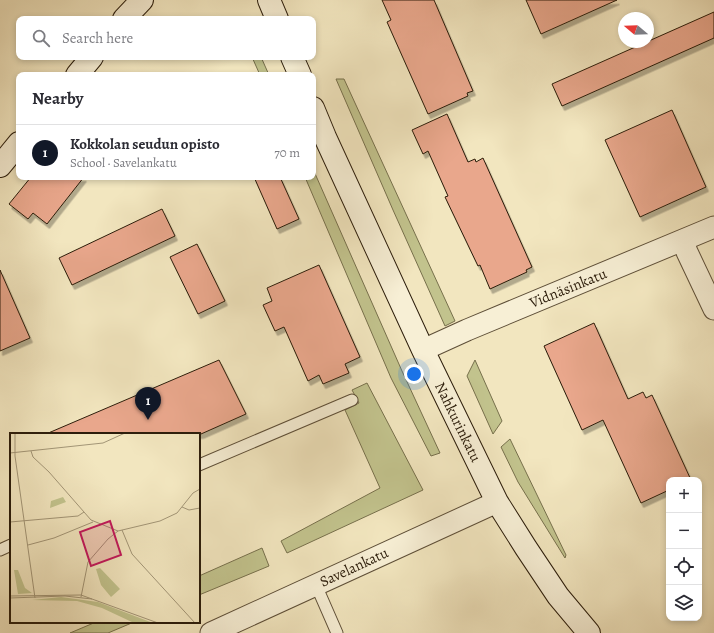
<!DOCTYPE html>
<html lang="en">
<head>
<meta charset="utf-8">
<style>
	:root { --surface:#fff; --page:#f7f7f7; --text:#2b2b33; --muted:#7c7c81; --line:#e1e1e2; --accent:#111827 }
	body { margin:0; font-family:Alegreya,serif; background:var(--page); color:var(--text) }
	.controls { position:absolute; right:12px; bottom:12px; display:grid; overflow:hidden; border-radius:8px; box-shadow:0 2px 6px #0003 }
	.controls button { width:36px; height:36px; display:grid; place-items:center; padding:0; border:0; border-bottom:1px solid var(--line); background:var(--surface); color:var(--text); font:20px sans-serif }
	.compass { position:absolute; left:618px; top:12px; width:36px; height:36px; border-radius:50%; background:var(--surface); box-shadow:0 2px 6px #0003; rotate:289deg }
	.you { position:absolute; left:414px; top:374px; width:14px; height:14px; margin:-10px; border:3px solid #fff; border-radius:50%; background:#1a73e8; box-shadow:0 0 0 6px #1a73e833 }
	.badge { display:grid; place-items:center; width:26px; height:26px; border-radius:50%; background:var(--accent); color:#fff; font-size:13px; font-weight:700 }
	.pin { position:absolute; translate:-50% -33px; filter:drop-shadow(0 1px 2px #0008) }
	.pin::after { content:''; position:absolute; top:21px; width:14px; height:12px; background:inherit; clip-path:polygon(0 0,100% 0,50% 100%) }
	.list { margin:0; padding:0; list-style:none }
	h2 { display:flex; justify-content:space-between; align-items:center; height:52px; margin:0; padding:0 16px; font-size:17px }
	h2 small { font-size:13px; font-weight:400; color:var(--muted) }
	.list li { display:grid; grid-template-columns:26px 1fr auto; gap:12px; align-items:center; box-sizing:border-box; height:56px; padding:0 16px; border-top:1px solid var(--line) }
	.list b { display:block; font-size:15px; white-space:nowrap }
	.list p { margin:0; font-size:13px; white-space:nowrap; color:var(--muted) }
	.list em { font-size:13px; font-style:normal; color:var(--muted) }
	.icon { flex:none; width:22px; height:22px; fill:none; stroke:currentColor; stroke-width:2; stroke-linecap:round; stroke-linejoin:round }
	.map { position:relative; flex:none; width:714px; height:633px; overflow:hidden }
	.search { position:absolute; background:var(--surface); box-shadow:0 2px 6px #0003; left:16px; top:16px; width:300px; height:44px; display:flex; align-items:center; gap:10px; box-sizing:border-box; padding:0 14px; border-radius:8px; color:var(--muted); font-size:15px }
	.panel { position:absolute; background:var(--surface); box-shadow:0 2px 6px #0003; left:16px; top:72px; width:300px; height:108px; border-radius:8px }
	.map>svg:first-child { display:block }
	.green { fill:#c2c38d; stroke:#77704c }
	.building { fill:#e9a78c; stroke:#2c1d0b; filter:url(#shadow) }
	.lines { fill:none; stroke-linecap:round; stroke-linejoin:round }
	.lane-casing { stroke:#5e4f38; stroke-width:13 }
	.street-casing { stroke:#5e4f38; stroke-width:23 }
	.secondary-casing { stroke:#2c1d0b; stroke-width:24 }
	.lane { stroke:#f7efd5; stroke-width:11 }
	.street { stroke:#f7efd5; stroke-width:21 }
	.secondary { stroke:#f7efd5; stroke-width:22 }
	.labels { text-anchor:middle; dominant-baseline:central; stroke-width:3.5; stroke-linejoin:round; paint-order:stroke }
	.street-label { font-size:15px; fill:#2c1d0b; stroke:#f7efd5 }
	.inset-road { fill:none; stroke:#a39677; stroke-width:1 }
	.view { fill:#c2185b; fill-opacity:0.15; stroke:#c2185b; stroke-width:2 }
	.inset-edge { fill:none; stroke:#2c1d0b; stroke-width:2 }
</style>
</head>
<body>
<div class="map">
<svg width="714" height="633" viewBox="0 0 714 633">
	<defs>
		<filter id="shadow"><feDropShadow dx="2.5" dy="4.5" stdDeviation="0" flood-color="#0004"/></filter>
	</defs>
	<rect width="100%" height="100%" fill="#f2e6bf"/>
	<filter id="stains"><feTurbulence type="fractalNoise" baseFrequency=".005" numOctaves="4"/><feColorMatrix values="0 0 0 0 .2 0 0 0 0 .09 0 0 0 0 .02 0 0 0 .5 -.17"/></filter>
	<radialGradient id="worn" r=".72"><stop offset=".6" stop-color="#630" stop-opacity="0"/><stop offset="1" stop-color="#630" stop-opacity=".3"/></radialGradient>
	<path class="green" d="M252 57H261L269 75H260Z
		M336 79H344L455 321 445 326 393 210Z
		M313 169 402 371 440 453 431 456 391 378 305 177H313Z
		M475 360 502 421 493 434 467 376Z
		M367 383 423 490 287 553 281 541 380 488 345 410 359 403 352 390Z
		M510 439 566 555 565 558 518 482 501 447Z
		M262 548 269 566 199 595V576Z
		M96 622H134L108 633H70Z"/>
	<path class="building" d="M382 0H434L473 91 467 93 468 96 428 114 387 22 391 20Z
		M526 0H617L541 34Z
		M714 12V38L562 106 552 84Z
		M672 110 706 187 640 217 605 140Z
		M447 114 468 162 475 159 476 162 483 158 532 267 526 270 527 272 490 289 480 265 478 266 445 197 448 196 428 151 423 154 412 130Z
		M31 177H84L47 224 33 213 28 219 9 204Z
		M254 177H280L299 219 277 229Z
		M162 209 175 236 72 285 59 258Z
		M197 244 225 301 198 314 170 257Z
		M319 265 360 357 345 364 349 373 323 384 319 375 308 381 284 327 275 331 263 305 272 301 267 288Z
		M0 270 30 338 0 351Z
		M594 323 628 399 643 392 646 398 652 395 691 480H669V490L641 503 603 420 582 430 544 346Z
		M219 360 246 414 201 434H46Z"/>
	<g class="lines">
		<g class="lane-casing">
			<path id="lane" d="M199 465 352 400
				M0 550 11 545
				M316 585 337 633"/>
		</g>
		<g class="street-casing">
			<path id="street" d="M683 241 687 252 714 309
				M423 350 467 330 714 227
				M211 633 497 502"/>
		</g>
		<g class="secondary-casing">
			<path id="secondary" d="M269 0 277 19
				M124 19 142 0
				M292 57 300 75
				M77 75 92 57
				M313 108 325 137 423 350 497 502 526 548 558 596 589 633
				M0 166 19 143"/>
		</g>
		<use href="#lane" class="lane"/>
		<use href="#street" class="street"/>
		<use href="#secondary" class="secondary"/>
	</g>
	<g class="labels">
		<g class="street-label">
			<text transform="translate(568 288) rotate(-22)">Vidnäsinkatu</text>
			<text transform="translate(458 422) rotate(64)">Nahkurinkatu</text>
			<text transform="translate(354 567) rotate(-25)">Savelankatu</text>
		</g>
	</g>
	<g transform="translate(10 433)">
		<rect width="190" height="190" fill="#f2e6bf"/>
		<path d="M53 64 56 69 40 75 41 68ZM90 135 110 156 101 164 91 152 86 136ZM4 137H8L15 155 22 160 8 161ZM51 164 88 169 143 190H124L92 175 67 168 22 167Z" fill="#c2c38d"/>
		<path class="inset-road" d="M5 0V23L25 165M21 18 23 24 39 39 81 87 108 98M0 20 93 10 115 0M172 74 179 77 190 75M0 89 68 83 74 79M112 97 122 121 185 190M18 112 44 105 83 89M0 163 71 162 148 190M71 164 78 129 98 106 108 98 150 88 167 80 183 60 190 56M0 165 55 163 82 166"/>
		<path class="view" d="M100 88 111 122 81 133 70 99Z"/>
		<rect width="190" height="190" class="inset-edge"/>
	</g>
	<rect width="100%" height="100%" filter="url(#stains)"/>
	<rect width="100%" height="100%" fill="url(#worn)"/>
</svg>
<div class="controls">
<button>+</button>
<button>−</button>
<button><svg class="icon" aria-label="locate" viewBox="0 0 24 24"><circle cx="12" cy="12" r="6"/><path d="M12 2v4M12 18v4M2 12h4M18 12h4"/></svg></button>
<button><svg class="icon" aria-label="layers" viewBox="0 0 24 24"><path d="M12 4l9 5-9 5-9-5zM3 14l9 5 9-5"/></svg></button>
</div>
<svg class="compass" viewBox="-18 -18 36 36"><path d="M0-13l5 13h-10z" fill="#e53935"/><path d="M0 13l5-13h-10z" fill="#7c7c81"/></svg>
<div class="you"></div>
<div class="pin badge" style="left:148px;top:420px">1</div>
<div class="search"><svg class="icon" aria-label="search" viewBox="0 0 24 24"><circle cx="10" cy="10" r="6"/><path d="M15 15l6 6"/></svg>Search here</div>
<section class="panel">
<h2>Nearby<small></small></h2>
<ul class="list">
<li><span class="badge">1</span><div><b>Kokkolan seudun opisto</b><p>School · Savelankatu</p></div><em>70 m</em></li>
</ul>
</section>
</div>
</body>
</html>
